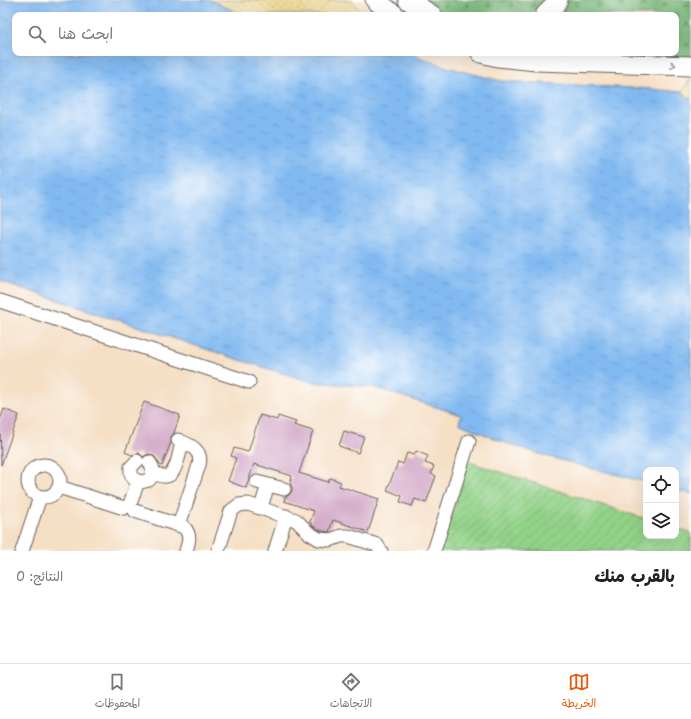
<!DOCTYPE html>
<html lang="ar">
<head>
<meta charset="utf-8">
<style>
	:root { --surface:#fff; --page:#f6f6f6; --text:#222; --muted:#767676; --line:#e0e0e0; --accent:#ea580c }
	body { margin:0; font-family:"Shantell Sans","Playpen Sans Arabic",sans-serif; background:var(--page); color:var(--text); direction:rtl }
	.controls { position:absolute; right:12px; bottom:12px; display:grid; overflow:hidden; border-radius:8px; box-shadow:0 4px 16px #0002 }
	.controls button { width:36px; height:36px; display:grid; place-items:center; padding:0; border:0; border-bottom:1px solid var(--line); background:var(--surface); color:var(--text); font:20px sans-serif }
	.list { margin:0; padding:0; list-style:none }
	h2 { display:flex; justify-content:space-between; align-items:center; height:52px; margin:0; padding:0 16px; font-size:17px }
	h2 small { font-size:13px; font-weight:400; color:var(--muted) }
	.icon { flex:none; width:22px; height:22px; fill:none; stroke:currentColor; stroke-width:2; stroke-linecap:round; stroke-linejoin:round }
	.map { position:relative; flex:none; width:691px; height:551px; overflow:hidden; direction:ltr }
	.search { position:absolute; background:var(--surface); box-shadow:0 4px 16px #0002; left:12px; right:12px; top:12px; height:44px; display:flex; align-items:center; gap:10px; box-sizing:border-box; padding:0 14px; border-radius:8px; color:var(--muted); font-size:15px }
	.sheet { height:112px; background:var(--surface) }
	nav { display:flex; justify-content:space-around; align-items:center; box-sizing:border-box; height:56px; border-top:1px solid var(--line); background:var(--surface); font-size:11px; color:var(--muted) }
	nav a { display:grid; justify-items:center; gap:2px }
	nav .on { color:var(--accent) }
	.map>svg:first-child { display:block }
	.forest { fill:url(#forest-firs); stroke:#486848 }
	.sand { fill:url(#sand-dots); stroke:#857b5d }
	.garden { fill:url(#garden-furrows); stroke:#577752 }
	.water { fill:url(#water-ripples); stroke:#4e6a86 }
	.building { fill:#d3a9c7 }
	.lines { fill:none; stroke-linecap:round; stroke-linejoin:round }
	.minor-casing { stroke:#686057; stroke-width:15 }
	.highway-casing { stroke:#686057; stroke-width:21 }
	.minor { stroke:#fff; stroke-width:13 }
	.highway { stroke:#fff; stroke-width:19 }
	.oneway { stroke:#999 }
</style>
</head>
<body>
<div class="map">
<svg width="691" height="551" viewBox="0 0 691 551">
	<defs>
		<pattern id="forest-firs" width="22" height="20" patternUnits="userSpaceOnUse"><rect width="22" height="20" fill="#75b474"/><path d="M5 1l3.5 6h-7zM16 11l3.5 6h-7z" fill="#5f925e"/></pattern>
		<pattern id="sand-dots" width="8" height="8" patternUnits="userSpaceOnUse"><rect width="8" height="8" fill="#eeda9e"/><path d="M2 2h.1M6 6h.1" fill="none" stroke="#ccba88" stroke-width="1.8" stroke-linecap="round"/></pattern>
		<pattern id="garden-furrows" width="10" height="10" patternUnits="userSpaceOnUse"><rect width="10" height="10" fill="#92d288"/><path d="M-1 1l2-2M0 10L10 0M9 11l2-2" fill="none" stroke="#7db475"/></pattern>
		<pattern id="water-ripples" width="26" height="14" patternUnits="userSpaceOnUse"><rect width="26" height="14" fill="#81b9f1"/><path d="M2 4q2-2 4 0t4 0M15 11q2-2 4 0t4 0" fill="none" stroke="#6f9ece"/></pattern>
	</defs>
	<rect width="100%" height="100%" fill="#fff"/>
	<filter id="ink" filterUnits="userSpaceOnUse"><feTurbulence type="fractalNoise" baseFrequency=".025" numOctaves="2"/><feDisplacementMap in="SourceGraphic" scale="8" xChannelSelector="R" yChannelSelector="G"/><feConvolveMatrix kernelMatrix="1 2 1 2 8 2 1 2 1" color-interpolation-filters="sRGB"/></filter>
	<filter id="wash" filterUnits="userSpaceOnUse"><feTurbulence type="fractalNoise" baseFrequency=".012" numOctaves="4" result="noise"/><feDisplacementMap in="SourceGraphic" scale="16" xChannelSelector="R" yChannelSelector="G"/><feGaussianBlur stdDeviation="0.9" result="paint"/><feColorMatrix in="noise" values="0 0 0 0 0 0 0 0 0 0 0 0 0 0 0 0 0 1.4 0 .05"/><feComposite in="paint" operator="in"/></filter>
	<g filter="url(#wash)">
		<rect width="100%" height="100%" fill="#f5dfc5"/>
		<path class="forest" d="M413 0H546L545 4 530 15H443L418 4Z
			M564 0H691V57L539 53H676V15H555Z"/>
		<path class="sand" d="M210 0H351L363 15H242Z
			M691 78V100L682 92Z"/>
		<path class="garden" d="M469 462 646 519V536H676V528L691 533V551H440Z"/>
		<path class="water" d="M0 0H210L242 15H15V53H414L419 57 450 68 501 81 651 89 682 92 691 100V494L676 490V470H646V482C583 466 518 452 459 423L461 415 373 387 312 382 227 356 0 281Z"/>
		<g id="blocks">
			<path class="building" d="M144 402 180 415 174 433 171 437V442L162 466 160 465 155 457 152 455 148 454 143 457 139 453 132 455 125 452Z
				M4 409 19 415 1 465 0 420Z
				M260 415 277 420 278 416 296 422 294 425 313 431 299 473 328 482 330 478 341 482 339 486 379 499 368 532 333 520 329 532 322 531 314 527 310 522 314 511 284 501 285 497 289 495 292 491V487L290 483 292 476 254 464 246 488 228 481 236 458 231 456 234 448 248 452Z
				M344 431 364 437 358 453 339 446Z
				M416 451 428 456 425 463 434 466 431 474 436 476 426 503 415 499 412 506 400 502 402 496 387 490 398 462 403 464 407 453 414 455Z"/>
		</g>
	</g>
	<g filter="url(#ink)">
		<use href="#blocks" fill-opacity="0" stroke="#686057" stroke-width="1"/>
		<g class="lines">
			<g class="minor-casing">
				<path id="minor" d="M0 301 249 382
					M178 440C190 445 203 450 199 465L179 525
					M137 461 131 467C130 475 133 480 141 482L149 480C154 474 154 468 149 462
					M28 481a16 16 0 1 1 32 0a16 16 0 1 1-32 0Z
					M153 473C157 474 162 477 166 476 176 476 180 450 182 442
					M257 482 284 489
					M59 487 124 508
					M130 504 138 481
					M261 507 268 485
					M135 511 184 527C191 535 189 541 186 551
					M22 551 40 497
					M218 551 231 511 239 505 248 504 296 520 309 533 319 539 330 540 341 536H348L377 545 381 551
					M275 551 286 516
					M434 551 469 441"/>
			</g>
			<g class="highway-casing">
				<path id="highway" d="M375 0 395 15
					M408 0 432 15
					M545 15 556 4 558 0
					M481 53 498 57 536 61 691 66"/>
			</g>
			<use href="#minor" class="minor"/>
			<use href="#highway" class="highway"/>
		</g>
		<defs><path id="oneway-chevron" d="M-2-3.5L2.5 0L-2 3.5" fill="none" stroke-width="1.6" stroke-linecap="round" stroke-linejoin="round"/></defs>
		<use class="oneway" href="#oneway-chevron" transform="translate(673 65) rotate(2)"/>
	</g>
</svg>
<div class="controls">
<button><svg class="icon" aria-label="locate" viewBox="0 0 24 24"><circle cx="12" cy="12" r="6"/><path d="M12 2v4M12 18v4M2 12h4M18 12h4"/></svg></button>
<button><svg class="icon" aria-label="layers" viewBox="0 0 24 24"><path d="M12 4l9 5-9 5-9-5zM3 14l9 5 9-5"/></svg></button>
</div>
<div class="search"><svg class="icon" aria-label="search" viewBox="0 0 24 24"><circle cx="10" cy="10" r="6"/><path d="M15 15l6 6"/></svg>ابحث هنا</div>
</div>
<section class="sheet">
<h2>بالقرب منك<small>النتائج: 0</small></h2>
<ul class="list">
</ul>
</section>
<nav>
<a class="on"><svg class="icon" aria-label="map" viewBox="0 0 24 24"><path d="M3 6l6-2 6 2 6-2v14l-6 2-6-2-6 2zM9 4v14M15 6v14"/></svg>الخريطة</a>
<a><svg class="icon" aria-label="directions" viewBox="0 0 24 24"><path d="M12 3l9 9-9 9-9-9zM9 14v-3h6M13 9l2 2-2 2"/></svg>الاتجاهات</a>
<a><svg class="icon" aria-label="saved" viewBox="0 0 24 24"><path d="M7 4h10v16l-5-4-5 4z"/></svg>المحفوظات</a>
</nav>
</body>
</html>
